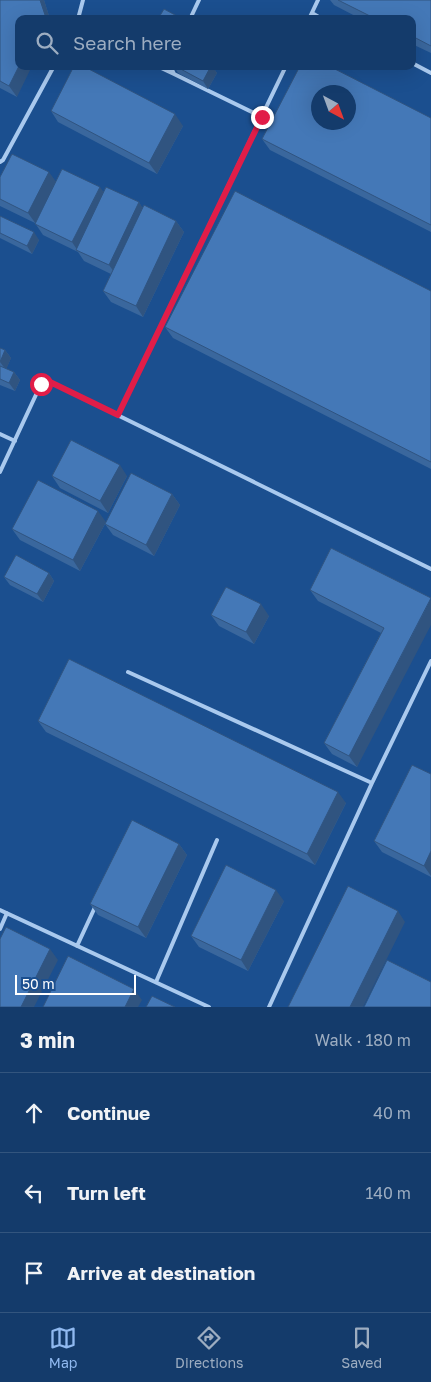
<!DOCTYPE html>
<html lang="en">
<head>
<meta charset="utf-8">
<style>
	:root { --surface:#143b6b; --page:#1d4271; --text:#f1f3f6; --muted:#9dadc1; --line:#33557e; --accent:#90b9f0 }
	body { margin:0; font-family:"Golos Text",sans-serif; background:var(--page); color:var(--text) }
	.compass { position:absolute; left:311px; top:85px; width:45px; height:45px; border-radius:50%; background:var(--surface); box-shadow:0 5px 20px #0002; rotate:139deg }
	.scale { position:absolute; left:15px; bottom:12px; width:121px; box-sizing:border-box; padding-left:5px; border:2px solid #fff; border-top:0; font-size:14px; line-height:18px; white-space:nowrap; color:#fff; -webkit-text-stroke:4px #1b4f8f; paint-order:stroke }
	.stop { position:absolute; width:15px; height:15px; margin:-11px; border:4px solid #e11d48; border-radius:50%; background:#fff }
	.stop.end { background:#e11d48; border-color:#fff; box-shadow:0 1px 5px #0008 }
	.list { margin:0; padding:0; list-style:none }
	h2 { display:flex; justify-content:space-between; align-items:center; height:65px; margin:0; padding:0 20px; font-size:21px }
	h2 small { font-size:16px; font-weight:400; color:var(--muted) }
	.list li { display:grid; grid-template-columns:32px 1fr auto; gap:15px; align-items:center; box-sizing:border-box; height:80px; padding:0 20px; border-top:1px solid var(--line) }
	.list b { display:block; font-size:19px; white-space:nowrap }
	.list em { font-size:16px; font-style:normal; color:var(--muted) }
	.icon { flex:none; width:28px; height:28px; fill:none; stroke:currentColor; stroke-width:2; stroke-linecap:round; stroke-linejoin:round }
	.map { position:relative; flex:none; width:431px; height:1007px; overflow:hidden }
	.search { position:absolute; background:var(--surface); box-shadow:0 5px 20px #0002; left:15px; right:15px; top:15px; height:55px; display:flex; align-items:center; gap:12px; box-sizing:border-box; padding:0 18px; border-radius:10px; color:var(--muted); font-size:19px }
	.sheet { height:305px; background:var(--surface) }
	nav { display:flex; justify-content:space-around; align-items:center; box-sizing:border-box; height:70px; border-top:1px solid var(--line); background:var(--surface); font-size:14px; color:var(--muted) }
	nav a { display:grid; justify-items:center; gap:2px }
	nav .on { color:var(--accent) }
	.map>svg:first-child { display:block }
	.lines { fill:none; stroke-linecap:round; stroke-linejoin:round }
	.lane { stroke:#a9c9ee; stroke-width:4 }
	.wall { fill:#3a679d }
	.shaded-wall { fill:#305480 }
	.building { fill:#4478b7; stroke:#305480; fill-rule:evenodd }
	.route { stroke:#e11d48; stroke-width:6 }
</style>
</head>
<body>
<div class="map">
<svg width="431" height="1007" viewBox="0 0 431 1007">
	<rect width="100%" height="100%" fill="#1b4f8f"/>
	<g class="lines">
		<path class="lane" d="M312 13 322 19
			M78 19 83 0
			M190 19 199 0
			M309 19 318 0
			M412 63 431 73
			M157 66 174 74
			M170 66 174 74 262 117
			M0 162 3 160 54 66
			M118 415 286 66
			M0 434 15 441
			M0 472 41 384 48 381 431 569
			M128 672 372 783
			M0 910 209 1007
			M0 929 7 913
			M77 946 96 905
			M156 982 217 840
			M269 1007 372 783 431 661"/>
	</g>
	<path class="wall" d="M0 0H44L50 19H19L17 97 0 88Z
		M330 0H431V53L412 44V19H361L334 5Z
		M174 66H212L217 73 208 89 178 73Z
		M51 111 183 126 157 174 58 122Z
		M431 118V232L270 150 262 139Z
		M0 177 56 182 103 192 139 202 142 208 176 221 184 232 143 317 111 302 103 291 111 274 84 261 78 252 43 235 35 223 0 206Z
		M0 216 39 240 32 254 0 238Z
		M431 291V469L173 338 165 327Z
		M0 348 5 350 11 358 6 369 14 372 20 380 15 391 0 385Z
		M52 476H127L108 513 60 488Z
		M172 494 180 505 154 556 113 535 105 524 80 571 20 540 12 529 106 522Z
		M49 573 54 581 43 602 10 585 4 577Z
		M310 590 431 598 357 767 332 754 324 743 381 633 318 601Z
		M211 615 269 616 254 644 219 626Z
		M38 721 346 803 315 865 46 732Z
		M431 774V877L382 852 374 841Z
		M179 844 187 855 146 938 98 915 90 904Z
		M284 901 248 971 199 947 191 936Z"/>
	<path class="shaded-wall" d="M40 0H44L50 19H43Z
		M19 66H32L17 97 9 86Z
		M211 66H212L217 73 208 89 203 81Z
		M175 114 183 126 157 174 149 163Z
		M49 172 57 183 36 224 28 213Z
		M100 187 108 198 78 251 72 242Z
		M139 202 146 213 117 276 109 265Z
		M176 221 184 232 143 317 136 306Z
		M34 232 39 240 32 254 27 246Z
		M5 350 11 358 6 370 0 362Z
		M14 372 20 380 15 391 9 383Z
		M120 465 127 476 108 513 100 501Z
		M172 494 180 505 154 556 146 545Z
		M98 511 106 522 80 571 73 560Z
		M49 573 54 581 43 602 37 594Z
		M431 599V625L357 767 349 756Z
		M261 604 269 616 254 644 246 632Z
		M338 792 346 803 315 865 307 854Z
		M179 844 187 855 146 938 138 927Z
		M431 851V876L424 866Z
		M276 890 284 901 248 971 241 960Z
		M398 911 405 922 363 1007H350Z
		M50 949 58 960 34 1007H21Z
		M134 989 142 1000 138 1007H125Z"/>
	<path class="building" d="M0 0H40L45 15 43 19H19V66L9 86 0 81Z
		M338 0H431V46L412 36V19H376Z
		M164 9 177 16 176 19H158Z
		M74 66H83L175 114 149 163 51 111Z
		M175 66H211L203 81Z
		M300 66H329L431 118V225L262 139ZM318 92H348V122H318Z
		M12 154 49 172 28 213 0 199V177Z
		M62 169 100 187 72 242 35 224Z
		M106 187 139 202 109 265 76 250Z
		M235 191 431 291V462L165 327Z
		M144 205 176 221 136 306 103 291Z
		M0 216 34 232 27 246 0 233Z
		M0 348 5 350 0 362Z
		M0 366 14 372 9 383 0 379Z
		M71 440 120 465 100 501 52 476Z
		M131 473 172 494 146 545 105 524Z
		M38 480 98 511 73 560 12 529Z
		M331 548 431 598 349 756 324 743 384 628 310 590Z
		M16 555 49 573 37 594 4 577Z
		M226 587 261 604 246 632 211 615Z
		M69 659 338 792 307 854 38 721Z
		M412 765 431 774V851L424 866 374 841Z
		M132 820 179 844 138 927 90 904Z
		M226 865 276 890 241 960 191 936Z
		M348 886 398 911 350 1007H288Z
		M6 927 50 949 21 1007H0V939Z
		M68 956 134 989 125 1007H43Z
		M387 960 431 982V1007H364Z
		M152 996 175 1007H146Z"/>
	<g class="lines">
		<path class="route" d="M41 384 44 381H48L118 415 262 117"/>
	</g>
</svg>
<svg class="compass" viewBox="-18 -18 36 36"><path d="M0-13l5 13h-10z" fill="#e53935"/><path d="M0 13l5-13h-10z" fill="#9dadc1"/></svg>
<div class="scale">50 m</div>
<div class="stop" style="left:41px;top:384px"></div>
<div class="stop end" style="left:262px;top:117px"></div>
<div class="search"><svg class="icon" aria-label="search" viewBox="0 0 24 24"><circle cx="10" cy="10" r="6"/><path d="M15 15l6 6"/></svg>Search here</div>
</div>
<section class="sheet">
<h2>3 min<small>Walk · 180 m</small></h2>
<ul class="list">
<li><svg class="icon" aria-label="ahead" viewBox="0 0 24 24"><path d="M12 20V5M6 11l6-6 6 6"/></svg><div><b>Continue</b></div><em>40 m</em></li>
<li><svg class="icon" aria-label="left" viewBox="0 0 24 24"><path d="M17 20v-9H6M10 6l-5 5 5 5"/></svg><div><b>Turn left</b></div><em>140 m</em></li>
<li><svg class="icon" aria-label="arrive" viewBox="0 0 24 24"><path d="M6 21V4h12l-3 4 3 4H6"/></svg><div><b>Arrive at destination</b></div></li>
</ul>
</section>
<nav>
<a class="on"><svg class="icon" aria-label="map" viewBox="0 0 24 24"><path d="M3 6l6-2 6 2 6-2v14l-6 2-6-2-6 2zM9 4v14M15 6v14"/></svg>Map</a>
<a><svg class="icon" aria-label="directions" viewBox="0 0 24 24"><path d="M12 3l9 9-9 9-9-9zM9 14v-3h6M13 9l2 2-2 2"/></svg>Directions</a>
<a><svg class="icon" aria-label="saved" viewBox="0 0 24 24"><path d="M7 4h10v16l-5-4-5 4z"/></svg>Saved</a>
</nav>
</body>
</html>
